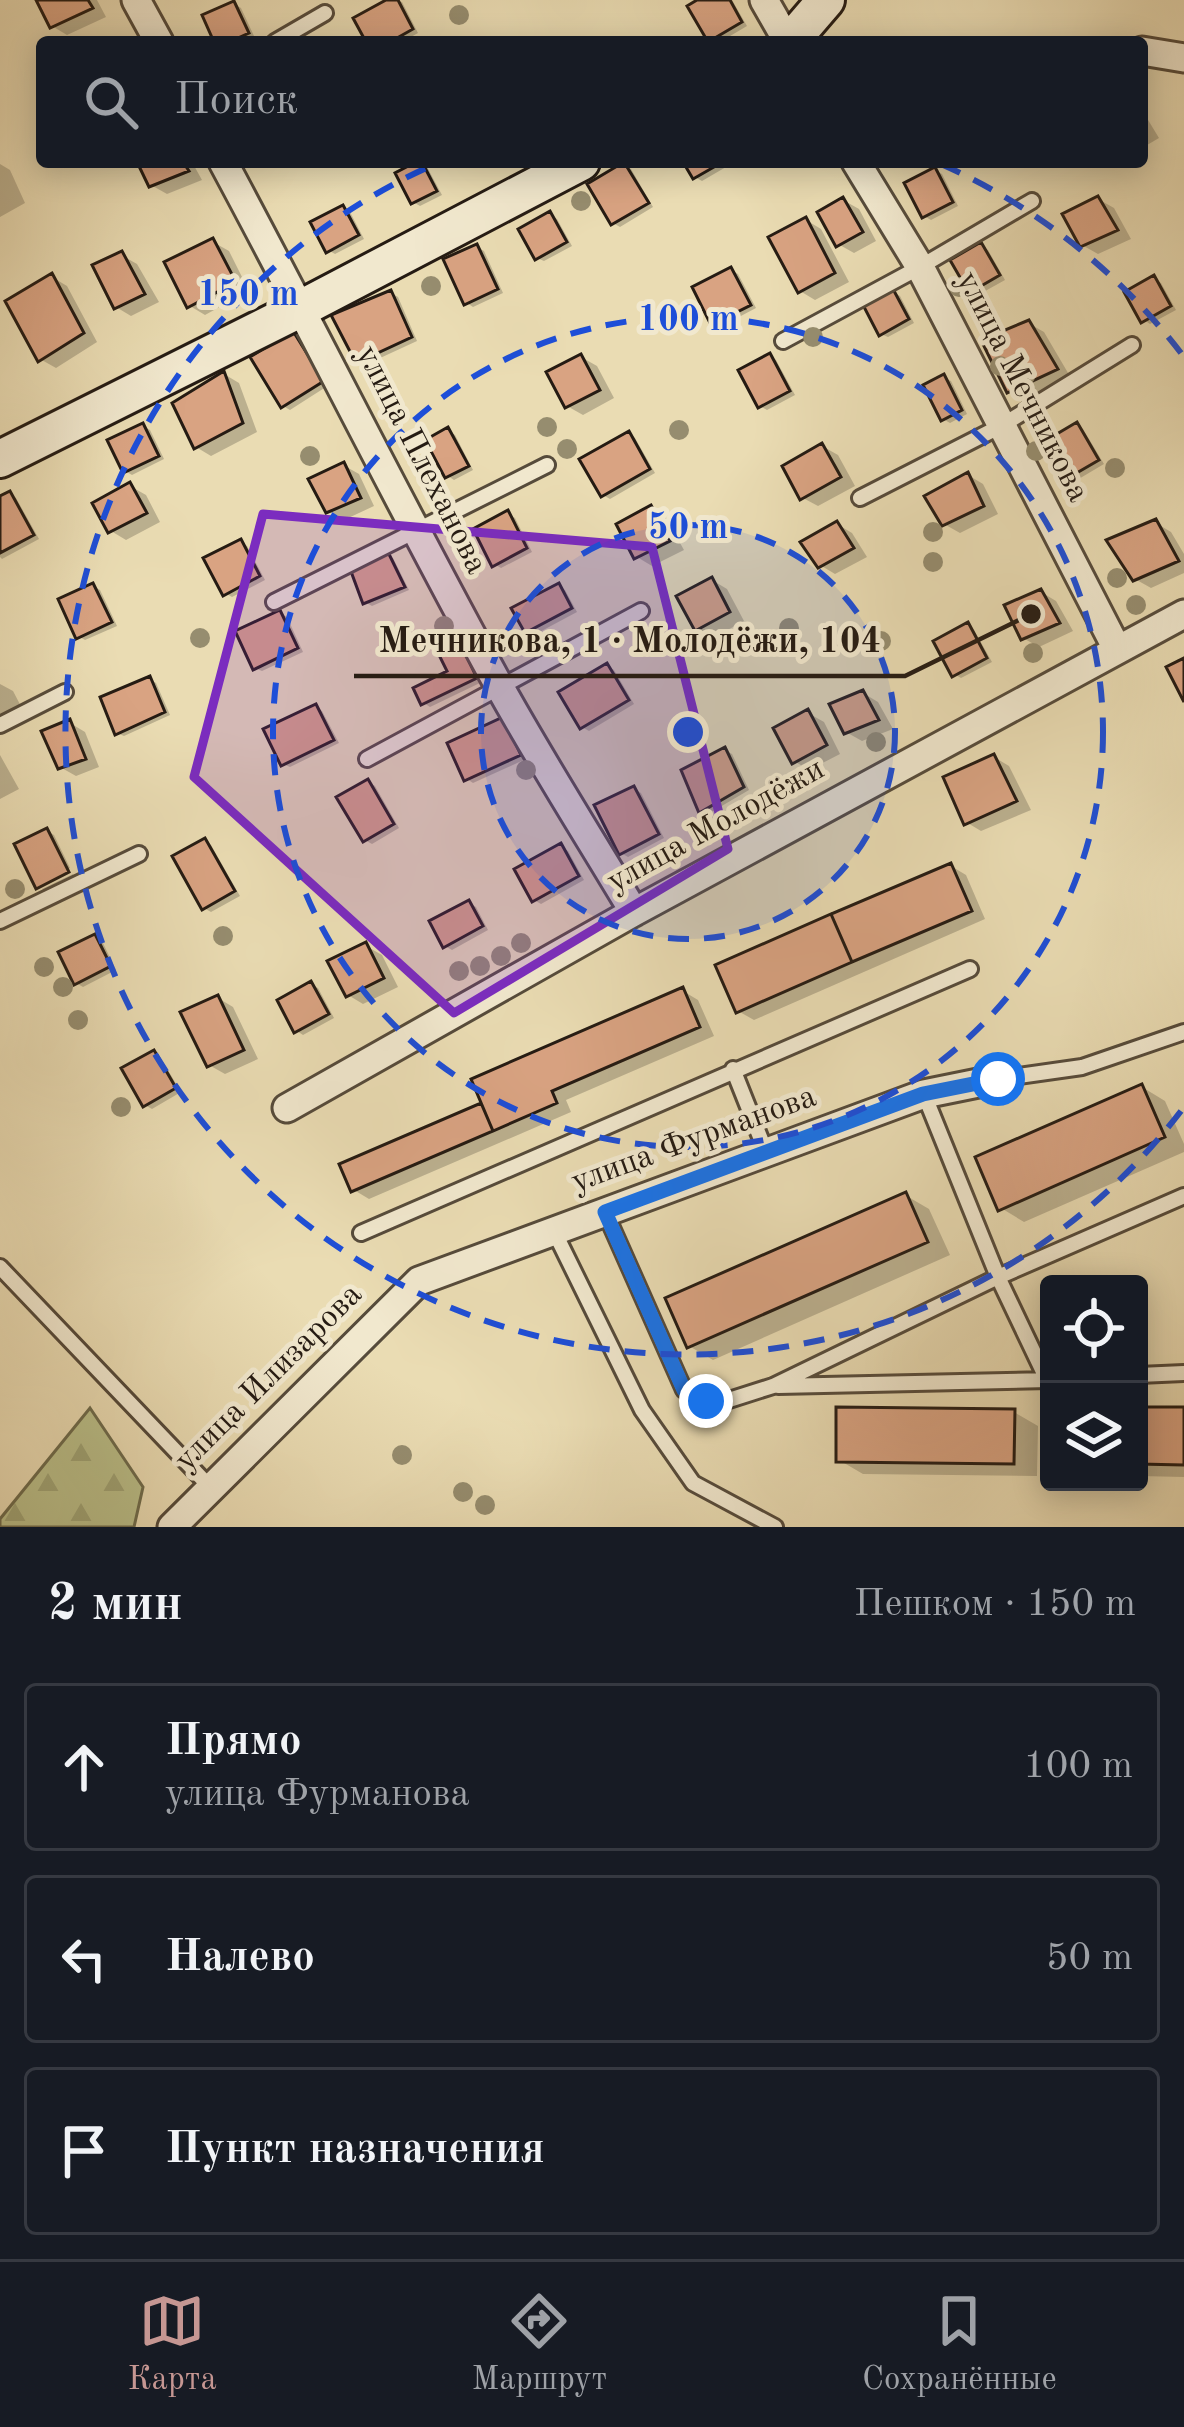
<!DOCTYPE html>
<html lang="ru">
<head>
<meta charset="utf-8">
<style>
	:root { --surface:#171b24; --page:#20242c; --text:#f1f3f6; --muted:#9ea1a6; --line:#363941; --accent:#c59692 }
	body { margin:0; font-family:"Old Standard TT",serif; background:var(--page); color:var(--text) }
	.controls { position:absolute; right:36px; bottom:36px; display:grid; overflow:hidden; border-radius:12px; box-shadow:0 6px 30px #0003 }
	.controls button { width:108px; height:108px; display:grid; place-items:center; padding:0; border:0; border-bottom:3px solid var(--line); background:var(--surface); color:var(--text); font:60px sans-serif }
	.stop { position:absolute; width:36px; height:36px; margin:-27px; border:9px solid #1a73e8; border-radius:50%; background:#fff }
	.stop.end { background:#1a73e8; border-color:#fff; box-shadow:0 3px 12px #0008 }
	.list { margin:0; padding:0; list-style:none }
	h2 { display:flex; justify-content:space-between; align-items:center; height:156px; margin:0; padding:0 48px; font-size:51px }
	h2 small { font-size:39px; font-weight:400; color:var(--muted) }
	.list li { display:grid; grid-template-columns:78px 1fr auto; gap:36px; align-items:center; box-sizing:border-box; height:168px; margin:0 24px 24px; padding:0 24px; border:3px solid var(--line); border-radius:12px }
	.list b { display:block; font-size:45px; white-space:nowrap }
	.list p { margin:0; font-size:39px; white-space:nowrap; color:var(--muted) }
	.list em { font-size:39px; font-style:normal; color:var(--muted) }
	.icon { flex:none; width:66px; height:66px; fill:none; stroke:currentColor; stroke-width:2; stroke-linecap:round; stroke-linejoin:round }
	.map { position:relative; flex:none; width:1184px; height:1527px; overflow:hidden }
	.search { position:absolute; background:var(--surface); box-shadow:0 6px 30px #0003; left:36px; right:36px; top:36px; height:132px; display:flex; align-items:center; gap:30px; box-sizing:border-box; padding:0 42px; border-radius:12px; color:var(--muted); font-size:45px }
	.sheet { height:732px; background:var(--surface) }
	nav { display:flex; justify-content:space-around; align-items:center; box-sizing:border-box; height:168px; border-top:3px solid var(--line); background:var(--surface); font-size:33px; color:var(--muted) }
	nav a { display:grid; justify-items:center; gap:6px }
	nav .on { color:var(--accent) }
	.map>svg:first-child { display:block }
	.forest { fill:url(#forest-firs); stroke:#706d4e; stroke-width:3 }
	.shadow { fill:#0003 }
	.building { fill:#d9a382; stroke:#251b13; stroke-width:3 }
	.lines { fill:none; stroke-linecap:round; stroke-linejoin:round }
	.lane-casing { stroke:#564b3b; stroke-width:20 }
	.street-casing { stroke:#564b3b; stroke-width:33 }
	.secondary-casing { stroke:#251b13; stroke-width:42 }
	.lane { stroke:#f1e8ce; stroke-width:14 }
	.street { stroke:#f1e8ce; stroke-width:27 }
	.secondary { stroke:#f1e8ce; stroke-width:36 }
	.tree { fill:#968d6f }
	.route { stroke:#1a73e8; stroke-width:15 }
	.marked { fill:#7b2cbf; fill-opacity:0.2; stroke:#7b2cbf; stroke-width:9; stroke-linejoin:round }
	.ring { fill:none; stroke:#1d4ed8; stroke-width:6; stroke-dasharray:21 15 }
	.labels { text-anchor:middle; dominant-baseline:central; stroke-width:10; stroke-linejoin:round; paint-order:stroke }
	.street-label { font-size:33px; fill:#251b13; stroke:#f1e8ce }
	.centre { fill:#1d4ed8; stroke:#f1e8ce; stroke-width:6 }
	.ring-label { font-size:36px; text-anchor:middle; font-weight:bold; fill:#1d4ed8; stroke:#f1e8ce; stroke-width:10; stroke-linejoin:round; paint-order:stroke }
	.leader { fill:none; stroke:#251b13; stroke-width:4.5 }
	.callout-dot { fill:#251b13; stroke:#f1e8ce; stroke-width:4.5 }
	.callout-label { font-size:36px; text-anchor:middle; font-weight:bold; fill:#251b13; stroke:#f1e8ce; stroke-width:10; stroke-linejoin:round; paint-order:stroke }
</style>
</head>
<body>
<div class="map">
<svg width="1184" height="1527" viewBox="0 0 1184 1527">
	<defs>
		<pattern id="forest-firs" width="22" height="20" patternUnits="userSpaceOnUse" patternTransform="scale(3)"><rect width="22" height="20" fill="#babf8a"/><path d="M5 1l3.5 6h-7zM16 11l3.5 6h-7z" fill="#a0a476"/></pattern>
	</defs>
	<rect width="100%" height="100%" fill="#eadcb3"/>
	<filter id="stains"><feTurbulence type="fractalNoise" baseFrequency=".00167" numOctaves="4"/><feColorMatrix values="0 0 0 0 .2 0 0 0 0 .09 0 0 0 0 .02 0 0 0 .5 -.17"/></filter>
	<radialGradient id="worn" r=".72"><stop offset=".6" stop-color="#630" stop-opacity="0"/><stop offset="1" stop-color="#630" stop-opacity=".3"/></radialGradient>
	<path class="forest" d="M90 1408 143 1487 134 1527H0V1519Z"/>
	<path class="shadow" d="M39 0H97L106 17 67 35 52 26Z
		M392 0 402 2 418 33 402 42H369Z
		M703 0H732L747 26 720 42 710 40Z
		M234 4 241 8 254 36 242 42H218Z
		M1142 110 1159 138 1142 148Z
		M140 162H192L202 180 167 194 151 185Z
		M686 162H723L726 167 702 181 695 177Z
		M420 163 427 167 442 195 420 206 413 202Z
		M0 164 10 170 25 203 0 217Z
		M624 165 631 169 653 207 620 227 613 223Z
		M935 170 942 174 958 206 931 220 924 216Z
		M1098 199 1114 208 1131 239 1098 254 1082 245Z
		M843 200 859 209 876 241 854 253 838 244Z
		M343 208 350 212 364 239 335 254 328 250Z
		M550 215 557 219 572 246 544 261 537 258Z
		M806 220 821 229 849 282 815 300 800 291Z
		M213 242 229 251 249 291 205 315 190 306Z
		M981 246 988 250 1005 280 978 295 971 291Z
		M477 247 484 251 503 293 473 307 467 303Z
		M121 255 137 264 159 302 131 316 116 307Z
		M731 270 738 274 756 308 720 327 713 323Z
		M52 277 67 286 97 342 56 368 40 359Z
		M1154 279 1161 283 1176 310 1150 324 1144 320Z
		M893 292 900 296 914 323 888 337 881 334Z
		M391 293 398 297 417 341 365 365 358 361Z
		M1028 323 1044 332 1071 378 1025 400 1009 391Z
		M293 334 300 338 329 385 290 410 283 406Z
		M769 356 776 360 795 395 767 410 760 406Z
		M581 357 597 366 614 398 583 415 567 406Z
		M224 374 239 383 257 432 211 456 196 447Z
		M944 378 951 381 967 414 950 423 943 419Z
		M1077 425 1083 429 1104 464 1077 480 1070 476Z
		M143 426 150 430 164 459 132 475 125 471Z
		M448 431 455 435 473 470 454 480 448 476Z
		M629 434 635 438 655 473 610 499 603 495Z
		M822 446 838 455 855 486 818 506 803 498Z
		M343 465 359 474 374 506 344 520 328 511Z
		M968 475 983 484 998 514 960 533 944 524Z
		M130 486 146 495 160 522 126 540 111 531Z
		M10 494 16 498 39 539 2 559 0 557V499Z
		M651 509 666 518 684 550 652 566 637 557Z
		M508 514 515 518 532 552 501 568 494 564Z
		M1156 523 1171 532 1184 554V573L1151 588 1135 579Z
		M837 524 852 533 867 557 835 574 820 565Z
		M240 542 247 546 265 580 232 597 225 593Z
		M386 554 393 558 409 590 372 606 365 602Z
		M712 580 727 589 744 621 713 638 698 629Z
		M93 586 100 590 117 626 85 640 78 636Z
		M558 586 565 590 577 612 534 635 527 631Z
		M1041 592 1056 601 1073 631 1039 647 1023 638Z
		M280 613 287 617 303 652 262 671 255 668Z
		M968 626 974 630 992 662 961 678 954 674Z
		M458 642 465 646 482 682 430 707 424 703 451 673Z
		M607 666 614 670 634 704 589 731 582 727Z
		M149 679 156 683 170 715 124 736 117 733Z
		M0 684 13 691 25 714 0 728Z
		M863 693 878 702 893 729 862 741 846 732Z
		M316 707 322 711 339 743 290 767 283 764Z
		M808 713 824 722 840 754 809 770 794 761Z
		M503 720 526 759 473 783 467 779Z
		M70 723 85 732 99 767 76 776 60 767Z
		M725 750 732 754 749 790 708 814 701 810Z
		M0 755 19 789 0 799Z
		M994 757 1009 766 1031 810 981 831 966 822Z
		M368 782 375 786 399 828 372 844 365 840Z
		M634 789 641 793 664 838 628 857 621 853Z
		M47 831 54 835 70 868 38 884Z
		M205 841 211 845 240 896 211 912 204 908Z
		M561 847 568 851 584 880 541 904 534 900Z
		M951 866 966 875 985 919 754 1020 738 1011Z
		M73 874 74 876 45 891 42 889Z
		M469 903 476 907 488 930 452 950 445 946Z
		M95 937 102 941 116 970 83 987 76 983Z
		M366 946 382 955 398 987 363 1004 348 995Z
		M311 985 318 988 334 1018 303 1035 297 1031Z
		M683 991 698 1000 714 1036 566 1100 571 1112 369 1199 354 1190 343 1166 485 1105Z
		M218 998 233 1007 258 1059 225 1074 209 1065Z
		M154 1053 160 1057 181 1092 152 1109 145 1105Z
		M1142 1087 1165 1101 1184 1144V1152L1024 1222 1001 1208Z
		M905 1195 929 1209 950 1255 713 1360 689 1346Z
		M1139 1410H1184V1477L1139 1476Z
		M1014 1412 1038 1426 1037 1476 863 1474 839 1460Z"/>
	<path class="building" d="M36 0H88L93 8 50 28Z
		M386 0H398L413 29 390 42H366L353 18Z
		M697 0H730L742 22 708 42 687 6Z
		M234 1 249 33 229 42H214L202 15Z
		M137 162H183L189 171 149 187Z
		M416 162H422L437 191 411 204 395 173Z
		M624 162 649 203 611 225 587 184Z
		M683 162H721V163L693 179Z
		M935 167 953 202 922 218 904 183Z
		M1098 196 1118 230 1080 247 1062 214Z
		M843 197 863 232 836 247 817 212Z
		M343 205 359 235 326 253 310 222Z
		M550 211 567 242 535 260 518 229Z
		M806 217 835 273 798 293 768 237Z
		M213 238 236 282 187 308 164 262Z
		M981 242 1000 275 969 293 950 260Z
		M477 244 498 289 464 305 443 259Z
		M122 251 145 294 114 309 92 265Z
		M731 267 751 305 711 325 692 287Z
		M52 273 84 333 38 362 5 301Z
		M1154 275 1171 306 1141 323 1124 292Z
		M893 289 909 319 879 336 863 305Z
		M391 290 412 337 356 363 331 315Z
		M1029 320 1058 369 1007 393 981 340Z
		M293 331 324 381 281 408 250 357Z
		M770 353 790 391 758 408 738 370Z
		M581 354 600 390 565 408 546 372Z
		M224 371 243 423 194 449 172 403Z
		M944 374 962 410 941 421 923 385Z
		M1077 422 1099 460 1068 478 1045 441Z
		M143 423 159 456 123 473 107 440Z
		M448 427 469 466 445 478 425 440Z
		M629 431 650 469 601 497 579 459Z
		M822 443 841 477 800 500 782 466Z
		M344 462 361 498 326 513 308 479Z
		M968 472 984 506 942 526 924 496Z
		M130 482 147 513 108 533 92 503Z
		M10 491 34 535 0 553V496Z
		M651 505 670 541 634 559 616 524Z
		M508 510 527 548 492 567 473 529Z
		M1156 519 1179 561 1133 581 1106 540Z
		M837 521 854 548 818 568 800 542Z
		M241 539 260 576 223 596 203 558Z
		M387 550 405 587 363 604 349 566Z
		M712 577 730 612 695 631 676 596Z
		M93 583 112 622 76 639 58 599Z
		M559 583 572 608 525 633 511 608Z
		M1041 589 1060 623 1021 640 1004 605Z
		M280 610 298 648 253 670 235 631Z
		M968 622 987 658 952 677 933 641Z
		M458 638 477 678 421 705 413 688 447 671 436 649Z
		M1184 658V702L1166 667Z
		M607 663 629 700 580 729 558 692Z
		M150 676 165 712 115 735 100 697Z
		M863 690 879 720 844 734 829 704Z
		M316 704 334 740 281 766 263 729Z
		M808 709 827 745 792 764 773 728Z
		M503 717 521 755 464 781 447 743Z
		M70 719 86 759 58 769 41 731Z
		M725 747 744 787 699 813 681 770Z
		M994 754 1017 801 964 825 943 777Z
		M368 779 394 824 363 842 336 797Z
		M634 786 659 834 619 855 594 805Z
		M47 828 69 872 36 889 14 844Z
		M205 838 235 891 202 910 172 856Z
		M561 843 579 876 532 902 514 869Z
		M951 863 972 911 852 962 831 914Z
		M469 900 483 926 443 948 429 921Z
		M831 914 852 962 736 1013 715 965Z
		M95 934 111 966 74 985 58 952Z
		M366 942 384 978 346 997 327 961Z
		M311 981 329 1014 294 1033 277 1000Z
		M683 987 700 1027 552 1091 557 1103 493 1131 471 1079Z
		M218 995 244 1050 207 1067 180 1012Z
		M154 1050 176 1088 143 1107 121 1068Z
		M1142 1084 1165 1137 998 1211 975 1157Z
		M481 1103 493 1131 351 1192 339 1164Z
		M906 1192 928 1242 687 1348 665 1298Z
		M836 1407 1015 1409 1014 1464 836 1462Z
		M1139 1407H1184V1465L1139 1464Z"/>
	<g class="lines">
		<g class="lane-casing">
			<path id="lane" d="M275 42 325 13
				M783 341 920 267 1032 201
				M860 498 1001 426 1132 345
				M274 602 547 465
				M0 725 65 692
				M367 759 641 611
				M0 921 139 854
				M733 1069 766 1152
				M998 1079 1082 1067 1184 1032
				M924 1094 998 1277 1047 1380
				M605 1212 684 1390 706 1401 729 1400 773 1386 998 1277 1184 1196
				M554 1231 642 1410 693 1483 775 1527
				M361 1233 970 969
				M0 1267 210 1487
				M1139 1375 1184 1373
				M778 1386 1049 1380"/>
		</g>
		<g class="street-casing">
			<path id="street" d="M136 0 159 42
				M764 0 788 42
				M1142 51 1184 58
				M223 162C316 335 403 511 497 682 540 760 588 835 634 912
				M856 162 920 267 1117 649
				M287 1108 634 912 1184 614
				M172 1527 419 1281 924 1094 998 1079"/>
		</g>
		<g class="secondary-casing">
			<path id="secondary" d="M790 42 826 0
				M0 459 302 308 581 162"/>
		</g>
		<use href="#lane" class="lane"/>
		<use href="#street" class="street"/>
		<use href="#secondary" class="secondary"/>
	</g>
	<g class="tree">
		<circle cx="459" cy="15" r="10"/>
		<circle cx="581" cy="201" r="10"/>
		<circle cx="431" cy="286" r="10"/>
		<circle cx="959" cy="287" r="10"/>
		<circle cx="813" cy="337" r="10"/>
		<circle cx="1000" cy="366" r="10"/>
		<circle cx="1025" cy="376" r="10"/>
		<circle cx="547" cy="427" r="10"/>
		<circle cx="679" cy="430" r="10"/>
		<circle cx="567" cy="449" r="10"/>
		<circle cx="1036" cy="451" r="10"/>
		<circle cx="310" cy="456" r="10"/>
		<circle cx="1115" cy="468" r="10"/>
		<circle cx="933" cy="532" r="10"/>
		<circle cx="933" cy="562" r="10"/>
		<circle cx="1117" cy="578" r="10"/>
		<circle cx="1136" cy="605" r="10"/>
		<circle cx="444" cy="626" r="10"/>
		<circle cx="789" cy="628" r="10"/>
		<circle cx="200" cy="638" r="10"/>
		<circle cx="881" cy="641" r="10"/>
		<circle cx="1033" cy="653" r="10"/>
		<circle cx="876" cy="742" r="10"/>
		<circle cx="526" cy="770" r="10"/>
		<circle cx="15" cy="889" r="10"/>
		<circle cx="223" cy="936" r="10"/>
		<circle cx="521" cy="943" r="10"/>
		<circle cx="501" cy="956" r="10"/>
		<circle cx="480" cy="966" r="10"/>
		<circle cx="44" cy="967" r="10"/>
		<circle cx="459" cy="971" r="10"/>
		<circle cx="63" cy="987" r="10"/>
		<circle cx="78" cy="1020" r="10"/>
		<circle cx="121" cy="1107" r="10"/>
		<circle cx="719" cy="1131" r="10"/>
		<circle cx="402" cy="1455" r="10"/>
		<circle cx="463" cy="1492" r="10"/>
		<circle cx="485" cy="1505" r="10"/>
	</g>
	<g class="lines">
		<path class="route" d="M706 1401 684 1390 605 1212 923 1094 998 1079"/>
	</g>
	<path class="marked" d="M263 514 652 547 728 849 454 1013 194 777Z"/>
	<circle cx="688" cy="732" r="207" fill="#1d4ed8" fill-opacity=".12"/>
	<g class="ring">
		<circle cx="688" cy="732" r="207"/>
		<circle cx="688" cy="732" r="415"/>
		<path d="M1181 1111A622 622 0 1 1 435 164M941 164A622 622 0 0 1 1181 353"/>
	</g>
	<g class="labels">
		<g class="street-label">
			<text transform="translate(1022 387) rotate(63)">улица Мечникова</text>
			<text transform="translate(421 460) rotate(63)">улица Плеханова</text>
			<text transform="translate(716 826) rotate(-29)">улица Молодёжи</text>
			<text transform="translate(694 1140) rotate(-20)">улица Фурманова</text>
			<text transform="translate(269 1378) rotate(-45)">улица Илизарова</text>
		</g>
	</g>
	<circle cx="688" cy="732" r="18" class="centre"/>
	<g class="ring-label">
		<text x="248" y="305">150 m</text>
		<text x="688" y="330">100 m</text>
		<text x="688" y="538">50 m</text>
	</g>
	<path class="leader" d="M1031 614L905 676H354"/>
	<circle class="callout-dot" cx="1031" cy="614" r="12"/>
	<g class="callout-label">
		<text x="630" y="652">Мечникова, 1 · Молодёжи, 104</text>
	</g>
	<rect width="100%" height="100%" filter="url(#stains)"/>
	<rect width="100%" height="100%" fill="url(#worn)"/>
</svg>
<div class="controls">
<button><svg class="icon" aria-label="locate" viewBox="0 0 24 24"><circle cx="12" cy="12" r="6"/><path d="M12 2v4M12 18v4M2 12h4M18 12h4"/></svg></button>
<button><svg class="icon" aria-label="layers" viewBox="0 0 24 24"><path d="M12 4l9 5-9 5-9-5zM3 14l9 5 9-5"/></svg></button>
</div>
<div class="stop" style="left:998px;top:1079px"></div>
<div class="stop end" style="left:706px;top:1401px"></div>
<div class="search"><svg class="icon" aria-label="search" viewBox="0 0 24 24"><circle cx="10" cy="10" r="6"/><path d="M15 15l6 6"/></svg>Поиск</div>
</div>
<section class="sheet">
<h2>2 мин<small>Пешком · 150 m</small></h2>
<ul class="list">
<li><svg class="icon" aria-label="ahead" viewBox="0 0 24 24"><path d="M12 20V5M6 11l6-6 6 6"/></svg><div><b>Прямо</b><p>улица Фурманова</p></div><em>100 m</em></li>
<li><svg class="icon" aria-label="left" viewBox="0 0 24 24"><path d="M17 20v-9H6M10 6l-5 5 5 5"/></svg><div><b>Налево</b></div><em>50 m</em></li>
<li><svg class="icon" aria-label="arrive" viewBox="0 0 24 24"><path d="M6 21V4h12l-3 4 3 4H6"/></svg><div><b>Пункт назначения</b></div></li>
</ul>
</section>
<nav>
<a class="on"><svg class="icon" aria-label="map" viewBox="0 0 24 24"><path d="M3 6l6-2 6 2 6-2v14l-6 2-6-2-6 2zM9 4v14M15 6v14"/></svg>Карта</a>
<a><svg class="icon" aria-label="directions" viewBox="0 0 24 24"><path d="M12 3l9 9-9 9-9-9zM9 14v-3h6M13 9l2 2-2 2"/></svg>Маршрут</a>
<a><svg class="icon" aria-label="saved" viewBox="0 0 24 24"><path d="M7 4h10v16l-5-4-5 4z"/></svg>Сохранённые</a>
</nav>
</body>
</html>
